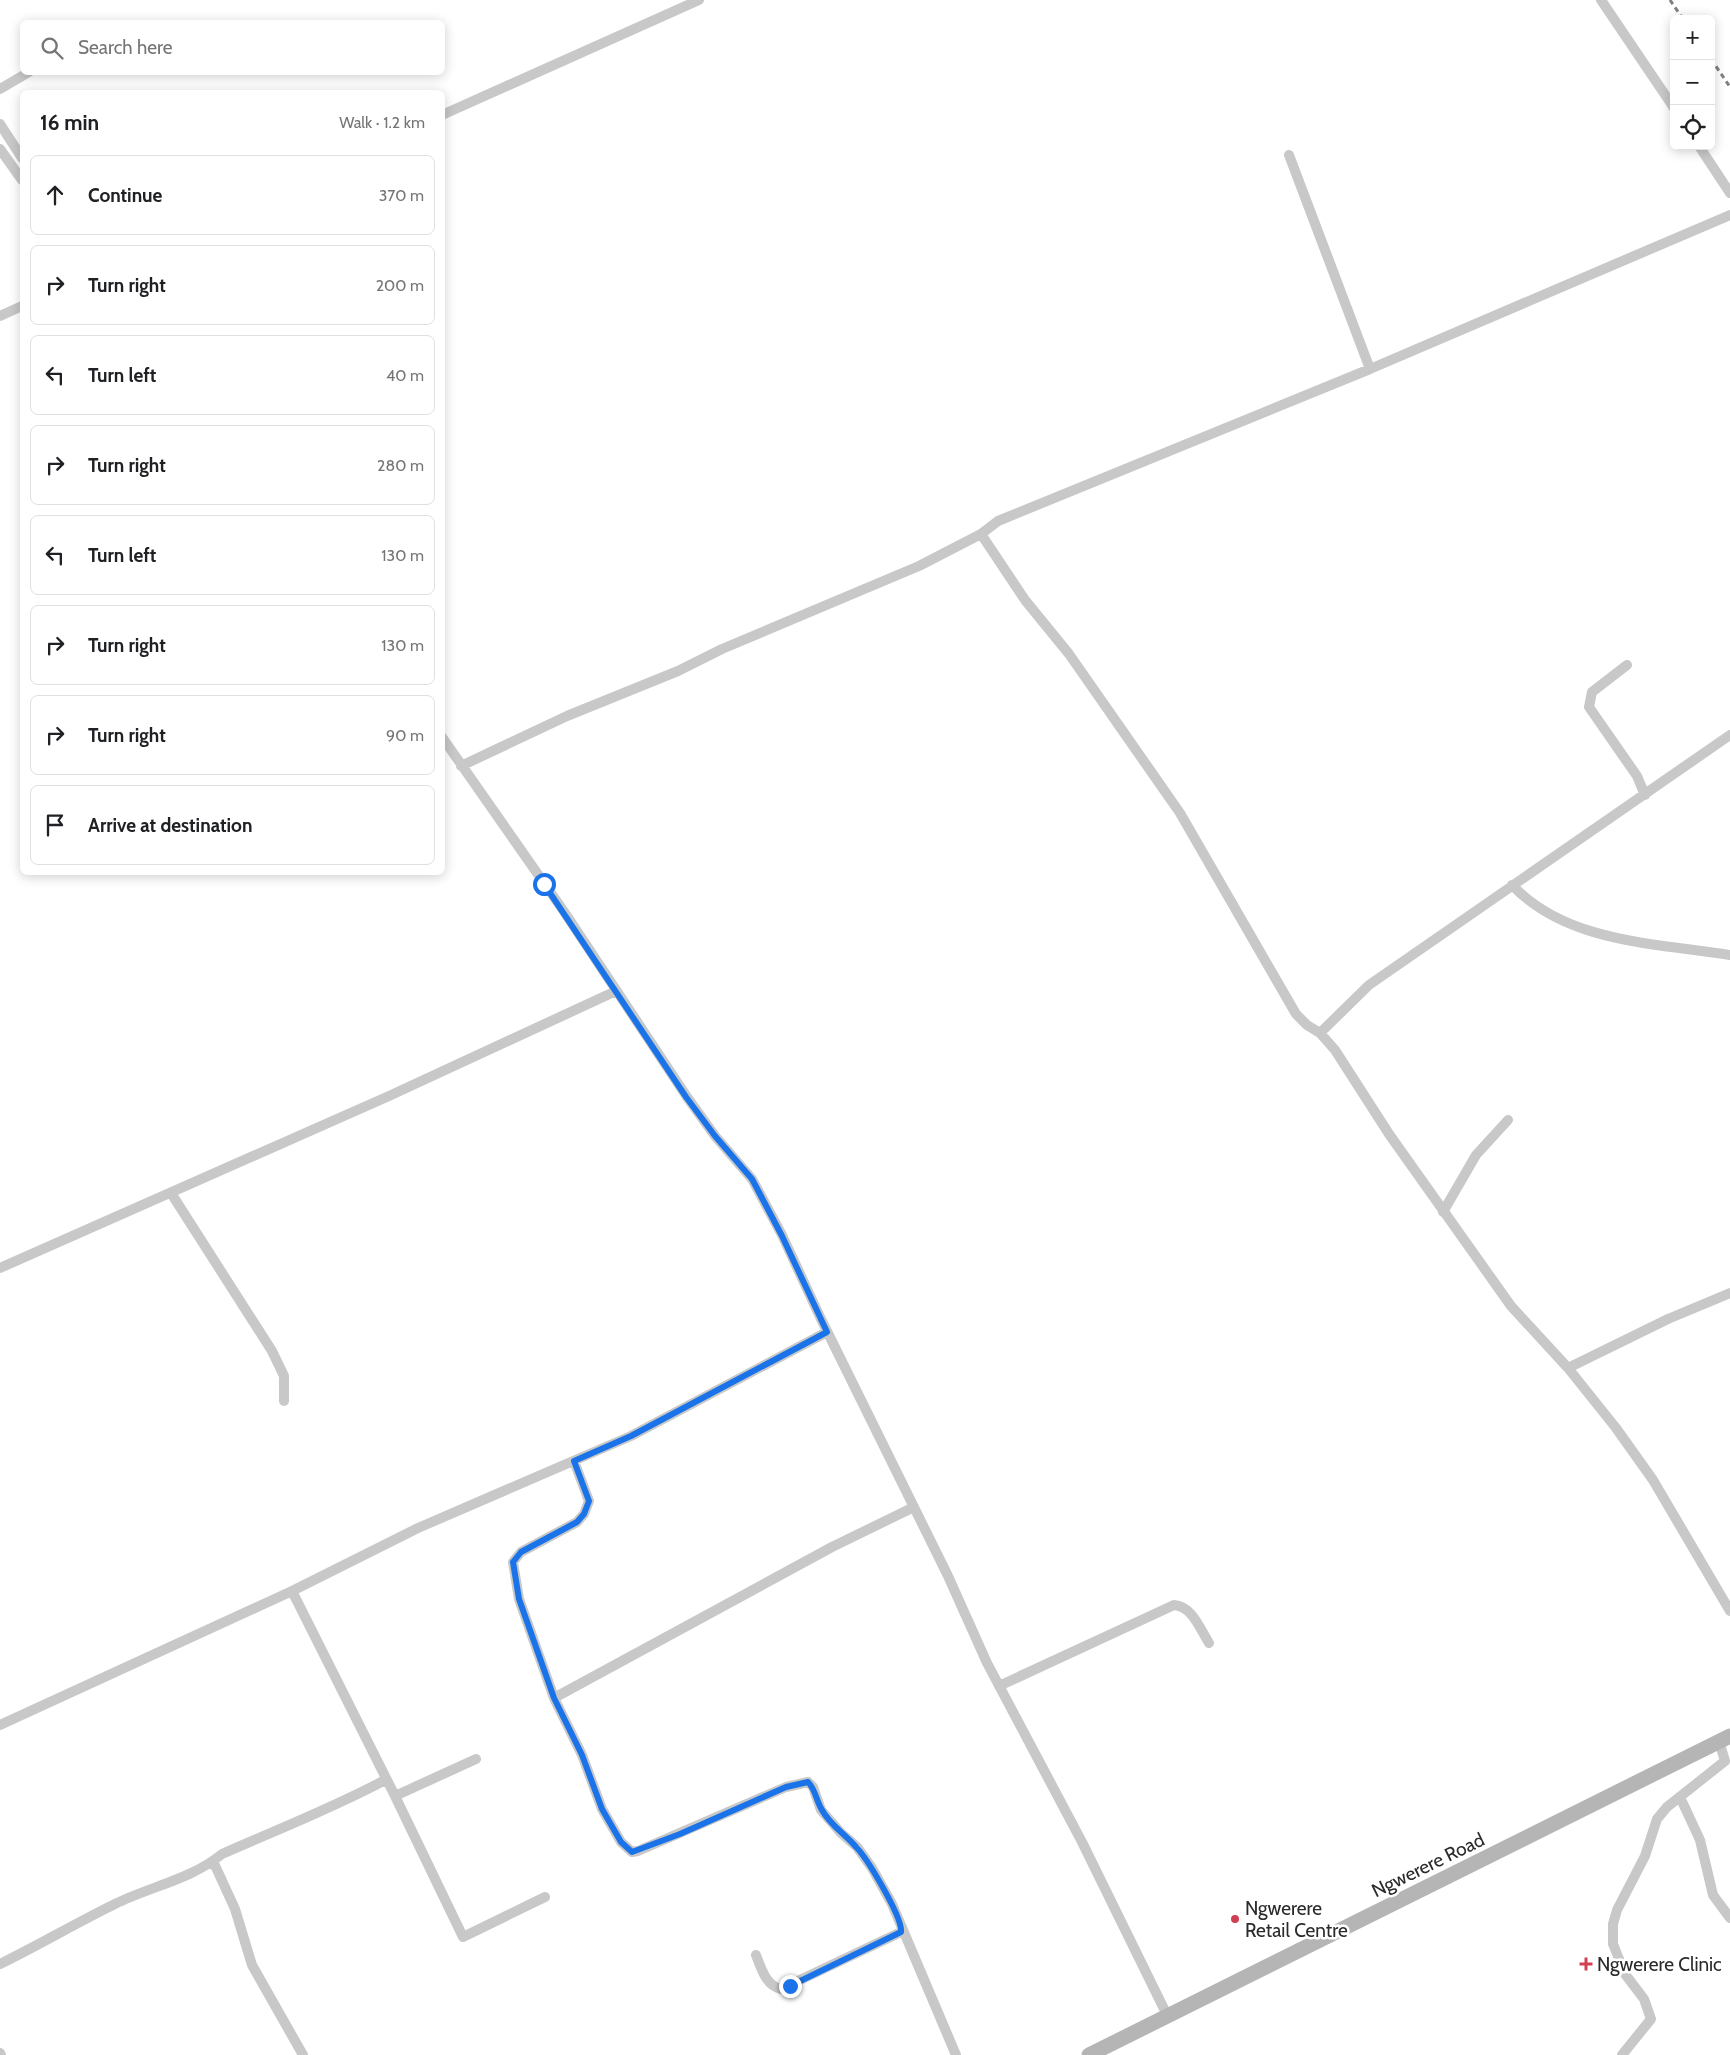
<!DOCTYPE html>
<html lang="en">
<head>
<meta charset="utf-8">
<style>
	:root { --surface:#fff; --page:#f6f6f6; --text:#202124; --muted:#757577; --line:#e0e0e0 }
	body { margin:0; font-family:Cabin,sans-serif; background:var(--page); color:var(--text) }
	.controls { position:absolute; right:15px; top:15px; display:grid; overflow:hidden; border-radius:8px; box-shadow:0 2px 12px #0003 }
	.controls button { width:45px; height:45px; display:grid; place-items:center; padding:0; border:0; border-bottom:1px solid var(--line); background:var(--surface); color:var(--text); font:25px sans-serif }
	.stop { position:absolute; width:15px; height:15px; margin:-11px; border:4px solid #1a73e8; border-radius:50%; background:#fff }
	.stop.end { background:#1a73e8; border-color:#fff; box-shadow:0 1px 5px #0008 }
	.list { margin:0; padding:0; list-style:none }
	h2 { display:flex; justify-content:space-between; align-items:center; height:65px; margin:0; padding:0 20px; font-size:21px }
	h2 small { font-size:16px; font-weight:400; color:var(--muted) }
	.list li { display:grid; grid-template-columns:32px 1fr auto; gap:15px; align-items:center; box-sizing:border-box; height:80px; margin:0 10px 10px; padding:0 10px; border:1px solid var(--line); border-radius:8px }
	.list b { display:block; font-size:19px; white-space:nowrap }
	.list em { font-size:16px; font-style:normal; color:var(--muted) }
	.icon { flex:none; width:28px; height:28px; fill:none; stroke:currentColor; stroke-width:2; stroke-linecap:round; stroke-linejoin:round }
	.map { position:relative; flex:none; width:1730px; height:2055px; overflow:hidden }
	.search { position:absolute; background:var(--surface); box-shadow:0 2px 12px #0003; left:20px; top:20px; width:425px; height:55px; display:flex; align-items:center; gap:12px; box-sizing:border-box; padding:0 18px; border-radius:8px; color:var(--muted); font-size:19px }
	.panel { position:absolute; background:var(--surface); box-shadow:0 2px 12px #0003; left:20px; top:90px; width:425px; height:785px; border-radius:8px }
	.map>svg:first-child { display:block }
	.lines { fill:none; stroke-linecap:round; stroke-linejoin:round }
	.street { stroke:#c8c8c8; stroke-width:10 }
	.secondary { stroke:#b5b5b5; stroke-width:15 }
	.rail { stroke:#808080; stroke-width:3; stroke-dasharray:5 4; stroke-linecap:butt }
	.route { stroke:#1a73e8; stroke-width:6 }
	.poi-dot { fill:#d13f52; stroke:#fff; stroke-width:2 }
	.labels { text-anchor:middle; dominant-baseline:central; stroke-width:5; stroke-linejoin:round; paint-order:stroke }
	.street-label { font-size:19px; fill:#2b2b2b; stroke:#fff }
	.poi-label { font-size:19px; fill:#2b2b2b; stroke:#fff; text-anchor:start }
</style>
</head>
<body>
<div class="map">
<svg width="1730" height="2055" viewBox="0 0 1730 2055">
	<rect width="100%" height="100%" fill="#fff"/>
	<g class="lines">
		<path class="street" d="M1601 0 1674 108
			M0 89 29 72
			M442 115 699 0
			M0 124 22 158
			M1699 146 1730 193
			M0 149 22 180
			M1289 155 1370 369 1730 215
			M0 316 22 306
			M981 534 1025 600 1069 654 1180 813 1296 1014 1307 1025 1320 1033 1335 1050 1389 1134 1511 1306 1568 1368 1616 1428 1653 1480 1730 1611
			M1627 665 1592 692 1589 707 1637 776 1645 795
			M442 737 565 913 687 1097 715 1136 752 1179 782 1235 821 1319 948 1576 987 1663 1082 1842 1167 2015
			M461 766 567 716 678 671 722 649 919 566 981 534 998 521 1370 369
			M1512 885C1567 943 1655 943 1730 955
			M1320 1033 1369 985 1730 735
			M171 1193 272 1351 284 1376V1401
			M1443 1212 1476 1155 1508 1120
			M0 1268 389 1096 616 991
			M1568 1368 1668 1319 1730 1293
			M574 1461 589 1501 584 1514 577 1522 521 1552 513 1562 519 1599 554 1698 582 1755 602 1809 621 1842 632 1852 638 1851 786 1787 808 1782 813 1787 821 1810 841 1833 857 1847 872 1868 892 1904 956 2055
			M292 1591 395 1796 476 1759
			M999 1686 1174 1605C1192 1606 1200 1629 1209 1643
			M554 1698 832 1547 914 1507
			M0 1725 292 1591 418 1528 631 1436 827 1332
			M395 1796 463 1937 545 1897
			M1680 1797 1700 1840 1713 1895 1730 1918
			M213 1861 235 1909 252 1965 303 2055
			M756 1955C761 1968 766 1986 781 1989L901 1932 902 1927
			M0 1964C39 1945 76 1923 115 1904 149 1887 192 1879 222 1854 276 1830 333 1808 385 1780
			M0 2053 1 2055
			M1622 2055 1651 2019 1644 1999 1625 1974 1613 1944V1924L1617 1910 1645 1856 1657 1819 1667 1807 1725 1761 1719 1741"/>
		<path class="secondary" d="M1089 2055 1730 1736"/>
		<path class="rail" d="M1670 0 1683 19
			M1711 59 1730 87"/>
	</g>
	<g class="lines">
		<path class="route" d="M544 884 686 1097 715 1136 752 1179 782 1236 827 1332 631 1436 574 1461 589 1501 584 1514 577 1522 521 1552 513 1562 519 1599 554 1698 582 1755 602 1809 621 1842 632 1852 680 1834 786 1787 808 1782C816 1790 816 1801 822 1810 830 1825 845 1834 856 1847 867 1858 903 1918 901 1932L790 1986"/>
	</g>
	<g class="poi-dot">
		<circle cx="1235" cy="1919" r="5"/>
		<path d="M1583.5 1956.5h5v5h5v5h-5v5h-5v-5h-5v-5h5z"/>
	</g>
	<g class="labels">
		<g class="street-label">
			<text transform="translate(1428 1865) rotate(-26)">Ngwerere Road</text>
		</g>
		<g class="poi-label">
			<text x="1245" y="1908">Ngwerere<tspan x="1245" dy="22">Retail Centre</tspan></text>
			<text x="1597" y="1964">Ngwerere Clinic</text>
		</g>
	</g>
</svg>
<div class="controls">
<button>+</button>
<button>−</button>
<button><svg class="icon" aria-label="locate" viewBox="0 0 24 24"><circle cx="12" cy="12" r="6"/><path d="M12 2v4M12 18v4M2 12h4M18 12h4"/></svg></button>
</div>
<div class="stop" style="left:544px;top:884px"></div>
<div class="stop end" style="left:790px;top:1986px"></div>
<div class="search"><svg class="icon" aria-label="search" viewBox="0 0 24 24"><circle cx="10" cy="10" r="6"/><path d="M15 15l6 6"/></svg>Search here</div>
<section class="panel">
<h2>16 min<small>Walk · 1.2 km</small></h2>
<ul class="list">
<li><svg class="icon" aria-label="ahead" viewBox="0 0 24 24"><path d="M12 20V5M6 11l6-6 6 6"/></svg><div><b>Continue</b></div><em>370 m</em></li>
<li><svg class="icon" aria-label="right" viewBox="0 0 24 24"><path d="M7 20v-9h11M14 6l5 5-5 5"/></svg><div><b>Turn right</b></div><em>200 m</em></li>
<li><svg class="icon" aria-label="left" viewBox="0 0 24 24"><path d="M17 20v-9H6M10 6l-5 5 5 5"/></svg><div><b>Turn left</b></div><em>40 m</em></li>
<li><svg class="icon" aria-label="right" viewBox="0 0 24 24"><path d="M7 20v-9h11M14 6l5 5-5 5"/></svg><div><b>Turn right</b></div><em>280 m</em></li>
<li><svg class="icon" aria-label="left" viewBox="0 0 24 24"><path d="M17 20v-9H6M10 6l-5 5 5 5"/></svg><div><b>Turn left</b></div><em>130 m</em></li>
<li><svg class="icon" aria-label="right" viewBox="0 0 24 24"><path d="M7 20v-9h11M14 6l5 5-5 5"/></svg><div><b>Turn right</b></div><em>130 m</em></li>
<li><svg class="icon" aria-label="right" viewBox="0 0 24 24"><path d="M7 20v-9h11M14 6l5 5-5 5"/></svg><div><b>Turn right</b></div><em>90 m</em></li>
<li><svg class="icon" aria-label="arrive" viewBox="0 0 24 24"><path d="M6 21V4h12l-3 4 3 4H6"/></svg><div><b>Arrive at destination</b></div></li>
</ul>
</section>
</div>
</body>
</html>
